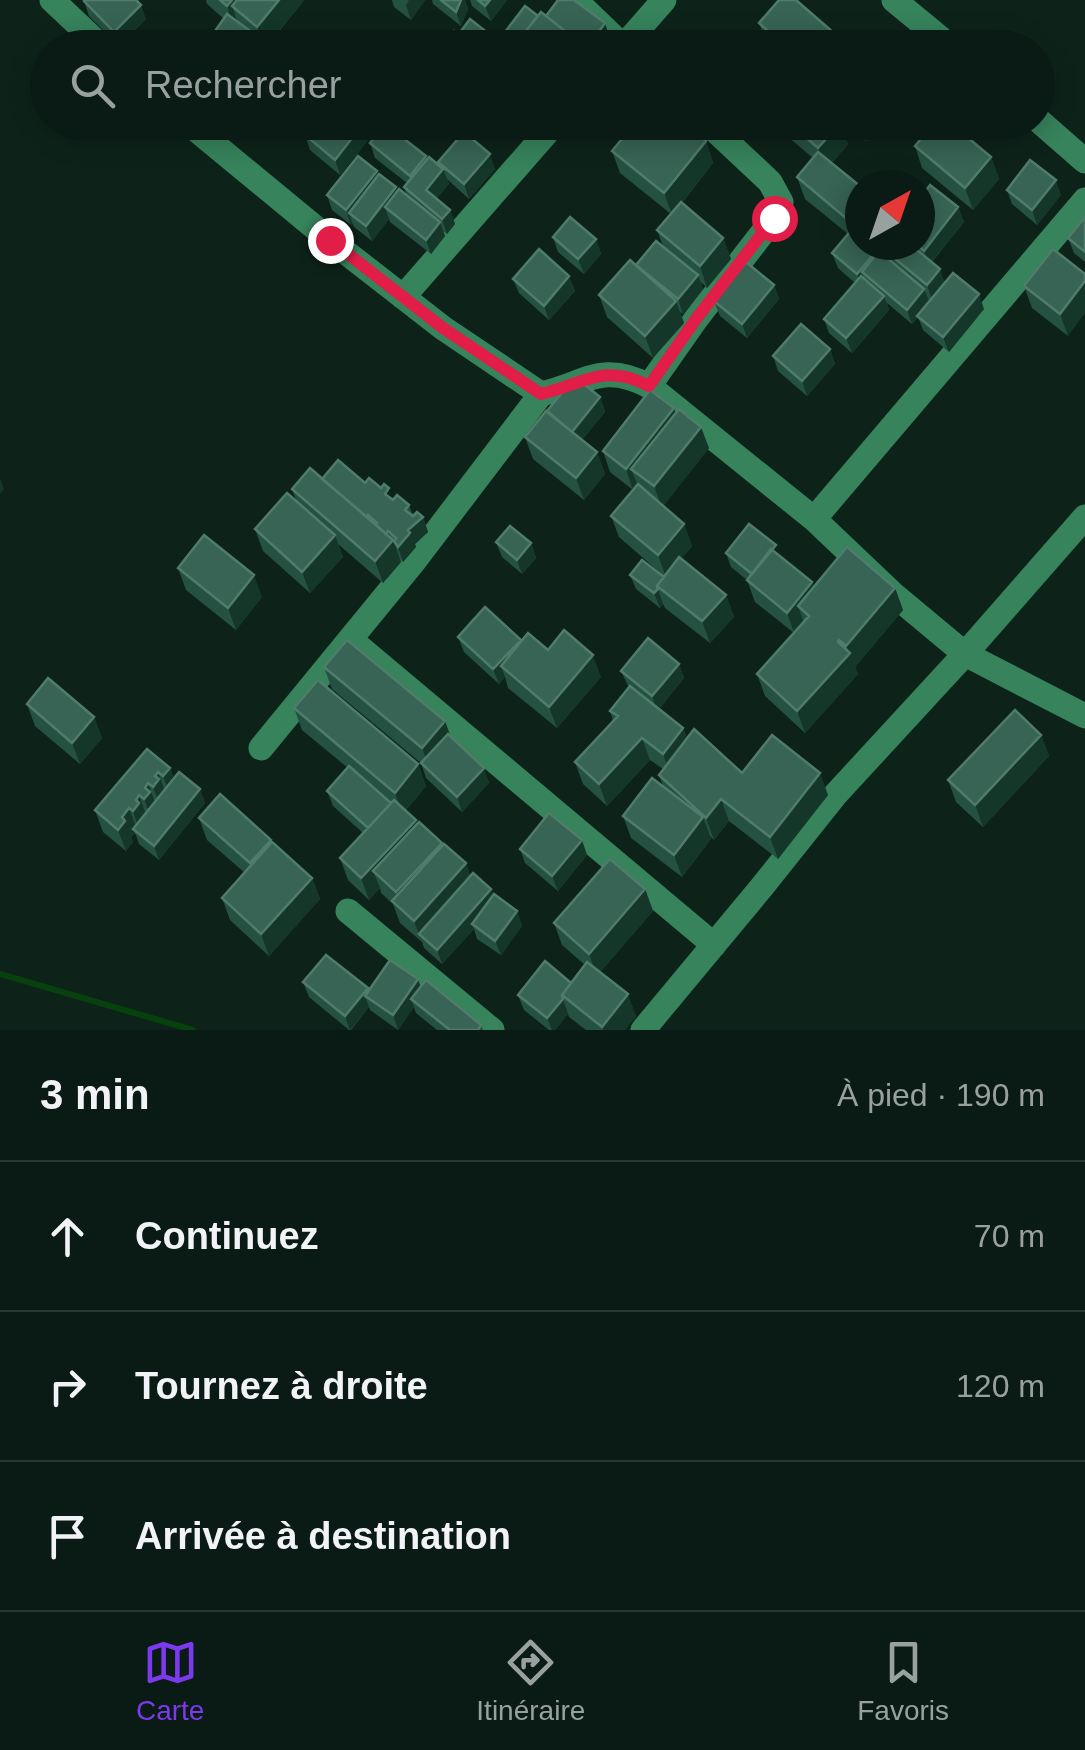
<!DOCTYPE html>
<html lang="fr">
<head>
<meta charset="utf-8">
<style>
	:root { --surface:#0a1a14; --page:#182722; --text:#f1f3f6; --muted:#99a1a0; --line:#2a3834; --accent:#7c3aed }
	body { margin:0; font-family:Arial,sans-serif; background:var(--page); color:var(--text) }
	.compass { position:absolute; left:845px; top:170px; width:90px; height:90px; border-radius:50%; background:var(--surface); box-shadow:0 5px 25px #0003; rotate:40deg }
	.stop { position:absolute; width:30px; height:30px; margin:-22px; border:8px solid #e11d48; border-radius:50%; background:#fff }
	.stop.end { background:#e11d48; border-color:#fff; box-shadow:0 2px 10px #0008 }
	.list { margin:0; padding:0; list-style:none }
	h2 { display:flex; justify-content:space-between; align-items:center; height:130px; margin:0; padding:0 40px; font-size:42px }
	h2 small { font-size:32px; font-weight:400; color:var(--muted) }
	.list li { display:grid; grid-template-columns:65px 1fr auto; gap:30px; align-items:center; box-sizing:border-box; height:150px; padding:0 40px; border-top:2px solid var(--line) }
	.list b { display:block; font-size:38px; white-space:nowrap }
	.list em { font-size:32px; font-style:normal; color:var(--muted) }
	.icon { flex:none; width:55px; height:55px; fill:none; stroke:currentColor; stroke-width:2; stroke-linecap:round; stroke-linejoin:round }
	.map { position:relative; flex:none; width:1085px; height:1030px; overflow:hidden }
	.search { position:absolute; background:var(--surface); box-shadow:0 5px 25px #0003; left:30px; right:30px; top:30px; height:110px; display:flex; align-items:center; gap:25px; box-sizing:border-box; padding:0 35px; border-radius:55px; color:var(--muted); font-size:38px }
	.sheet { height:580px; background:var(--surface) }
	nav { display:flex; justify-content:space-around; align-items:center; box-sizing:border-box; height:140px; border-top:2px solid var(--line); background:var(--surface); font-size:28px; color:var(--muted) }
	nav a { display:grid; justify-items:center; gap:5px }
	nav .on { color:var(--accent) }
	.map>svg:first-child { display:block }
	.lines { fill:none; stroke-linecap:round; stroke-linejoin:round }
	.stream { stroke:#07410d; stroke-width:6 }
	.minor { stroke:#36835c; stroke-width:25 }
	.wall { fill:#255142 }
	.shaded-wall { fill:#14372a }
	.building { fill:#376454; stroke:#4f7c6b; stroke-width:2.5 }
	.route { stroke:#e11d48; stroke-width:12 }
</style>
</head>
<body>
<div class="map">
<svg width="1085" height="1030" viewBox="0 0 1085 1030">
	<rect width="100%" height="100%" fill="#0d231a"/>
	<g class="lines">
		<path class="stream" d="M0 974 193 1030"/>
		<path class="minor" d="M52 0 103 48
			M575 0 625 48
			M894 0 952 48
			M622 48 664 0
			M1038 120 1085 161
			M187 122 330 240 443 328 541 394C585 384 602 361 649 386L814 519 893 594 965 654 1085 716
			M403 297 556 122
			M649 386 696 319 774 218 781 202 770 182 706 122
			M814 519 1085 200
			M351 640 714 945
			M261 748 415 560 541 394
			M348 911 492 1030
			M643 1030 761 888 836 794 965 654 1085 517"/>
	</g>
	<path class="wall" d="M206 0H304L266 48H264L224 19 207 4Z
		M392 0H425L411 20 394 7Z
		M432 0H465L468 9 461 26 433 4Z
		M470 0H507L491 21 472 6Z
		M84 1 146 19 119 46 89 16Z
		M759 23 840 48H771L767 44Z
		M452 122H473L465 133 495 169 469 199 447 179 449 184 436 199 450 210 455 224 447 234 443 231 445 236 431 254 390 222 389 219 372 241 354 227 352 223 351 225 332 210 327 195 378 175 398 191 407 196 404 187 407 183 375 158 370 143 426 156 427 160 440 166 438 162 464 132Z
		M734 122H755L746 133Z
		M773 122 840 123 848 144 832 163 860 245H920L958 207 964 222 932 262 945 282 984 309 949 352 923 330 918 317 912 324 887 303 889 310 852 353 829 333 824 319 855 283 838 268 832 253 848 234 805 199 797 177 813 158 774 125Z
		M843 122H881L866 141Z
		M305 135 369 139 340 175 310 150Z
		M706 141 713 163 682 203 723 238 731 259 707 288 701 282 703 289 683 314 680 312 684 323 653 358 607 317 599 295 663 246 657 230 671 214 620 173 612 151Z
		M915 146 991 157 999 179 973 210 922 168Z
		M1007 190 1061 195 1037 225 1012 204Z
		M1085 217V262L1074 253 1068 238Z
		M553 237 596 239 601 254 584 274 558 252Z
		M1053 249 1068 336 1032 308 1024 286Z
		M569 276 575 291 549 320 519 293 513 279Z
		M774 285 779 299 747 338 720 316 714 301Z
		M830 349 835 364 807 396 778 371 773 356Z
		M600 397 605 412 582 440 597 452 605 474 584 500 533 459 525 437Z
		M676 413 709 448 663 506 684 524 692 546 681 559 726 595 734 617 710 643 665 608 663 604 660 608 636 589 630 575 664 576 619 537 611 516 633 490 610 472 603 451Z
		M322 479 365 483 393 500 409 505 413 516 423 517 428 532 415 544 416 547 403 562 400 559 401 562 383 583 338 544 343 557 310 593 263 551 255 529 296 500 292 489Z
		M496 542 531 543 536 558 522 574 502 557Z
		M726 553 780 556 812 582 813 587 895 588 903 610 855 667 858 674 805 733 765 696 757 674 794 633 755 602 747 580 731 567Z
		M178 568 262 597 236 630 186 590Z
		M458 637 521 641 548 650 601 677 557 728 508 688 505 677 499 684 464 652Z
		M679 664 684 678 659 709 683 728 687 738 742 773 828 795 778 859 729 821 714 840 710 836 711 839 682 877 631 838 623 816 663 786 659 775 663 769 650 760 607 806 583 784 575 762 613 721 610 711 629 688 621 671Z
		M324 667 445 721 450 737 484 768 489 783 462 812 426 778 421 763 332 689Z
		M27 704 94 717 102 738 80 764 35 726Z
		M294 708 418 764 426 786 406 810 418 824 466 863 470 875 491 889 493 895 517 911 522 926 501 955 477 939 474 929 442 964 424 948 422 942 400 923 393 904 381 893 380 888 369 900 348 880 340 858 363 833 333 806 327 791 348 768 302 730Z
		M1041 735 1049 756 983 827 956 802 948 780Z
		M147 749 170 768 174 779 200 789 205 803 159 860 139 844 135 833 131 837 133 842 126 851 103 832 95 810Z
		M199 818 272 843 312 878 320 899 269 956 230 920 222 898 245 873 207 840Z
		M520 849 587 855 558 891 525 863Z
		M645 889 653 911 600 972 636 1016 625 1030H586L569 1017 568 1014 555 1030H549L524 1010 518 995 571 983 585 965 562 945 554 923Z
		M303 982 368 991 421 987 481 1025 483 1030H437L416 1013 414 1007 398 1030 370 1010 369 1007 351 1030H349L309 997Z"/>
	<path class="shaded-wall" d="M232 0H258L232 6 238 23 234 28 227 6Z
		M279 0H304L265 48 257 27Z
		M409 0H425L411 20 406 5Z
		M461 0H465L468 9 461 26 456 12Z
		M490 0H507L491 21 485 6Z
		M141 5 146 19 119 46 114 32Z
		M605 23 610 38 603 48H587Z
		M835 34 840 48H823Z
		M257 36 261 48H248Z
		M461 122H473L465 133Z
		M742 122H755L746 133Z
		M859 122H881L866 141Z
		M840 123 848 144 826 170 818 148Z
		M363 124 369 139 340 175 335 160Z
		M706 141 713 163 672 215 664 193Z
		M490 154 495 169 469 199 464 184Z
		M991 157 999 179 973 210 965 188Z
		M443 169 449 184 431 205 426 190Z
		M377 171 382 186 349 213 352 223 351 225 346 210Z
		M1056 180 1061 195 1037 225 1032 210Z
		M396 187 402 202 385 207 389 219 372 241 366 226Z
		M860 203V235L855 241 847 219Z
		M958 207 964 222 929 265 924 251Z
		M450 210 455 224 447 234 442 219Z
		M440 222 445 236 431 254 426 240Z
		M723 238 731 259 707 288 700 266Z
		M596 239 601 254 584 274 578 259Z
		M881 245H899L883 249 887 259 862 272 866 284 862 289 857 274Z
		M940 269 945 284 932 300 927 285Z
		M698 275 703 289 683 314 678 299Z
		M569 276 575 291 549 320 544 306Z
		M1085 281V313L1068 336 1060 314Z
		M774 285 779 299 747 338 742 324Z
		M924 289 930 303 912 324 907 310Z
		M979 294 984 309 949 352 943 337Z
		M884 296 889 310 852 353 846 338Z
		M676 301 684 323 653 358 645 336Z
		M830 349 835 364 807 396 802 381Z
		M600 397 605 412 576 447 571 432Z
		M674 408 682 430 631 469 638 486 633 491 626 469Z
		M701 427 709 448 662 508 654 486Z
		M597 452 605 474 584 500 576 478Z
		M0 478 4 489 0 494Z
		M423 517 428 532 415 544 416 547 403 562 398 547 408 530Z
		M684 524 692 546 666 577 658 555Z
		M388 531 392 542 393 540 401 562 383 583 375 561 384 535Z
		M335 535 343 557 310 593 302 572Z
		M531 543 536 558 522 574 517 560Z
		M254 575 262 597 236 630 228 608Z
		M812 582 820 604 798 606 804 623 795 635 787 613Z
		M895 588 903 610 855 667 858 674 805 733 797 711 838 642 839 640 845 658 849 654 846 646Z
		M658 589 663 604 660 608 654 593Z
		M726 595 734 617 710 643 702 621Z
		M521 640 526 654 501 666 505 677 499 684 493 669Z
		M593 655 601 677 557 728 549 707Z
		M679 664 684 678 657 711 652 696Z
		M94 717 102 738 80 764 72 743Z
		M445 721 453 743 430 770 422 748Z
		M683 728 691 750 671 775 663 754Z
		M1041 735 1049 756 983 827 975 805Z
		M642 738 650 760 607 806 599 784Z
		M418 764 426 786 402 814 395 793Z
		M170 768 178 790 171 798 163 776Z
		M484 768 489 783 462 812 457 797Z
		M158 772 166 794 161 809 153 787 155 776Z
		M820 773 828 795 778 859 770 837Z
		M148 783 156 805 152 821 144 799 145 788Z
		M200 789 205 803 159 860 154 846Z
		M139 795 147 817 140 833 133 811 136 800Z
		M721 799 729 821 714 840 706 818Z
		M129 808 137 830 133 829 135 833 131 837 133 842 126 851 118 830 122 817Z
		M703 817 711 839 682 877 674 855Z
		M416 820 424 841 373 871 380 888 369 900 361 878Z
		M271 840 279 861 258 885 250 863Z
		M582 840 587 855 558 891 552 876Z
		M442 843 450 865 402 911 396 892Z
		M466 863 474 885 419 934 422 942 414 921Z
		M312 878 320 899 269 956 261 934Z
		M491 889 496 904 472 924 474 929 442 964 437 950Z
		M645 889 653 911 597 976 589 954Z
		M517 911 522 926 501 955 495 941Z
		M418 979 423 994 411 999 414 1007 398 1030 393 1015Z
		M368 988 372 1000 365 996 369 1007 350 1030 345 1016Z
		M628 994 636 1016 625 1030H603L602 1027Z
		M563 999 568 1014 555 1030H552L547 1018Z"/>
	<path class="building" d="M85 0H136L141 5 114 32 84 1Z
		M220 0H232L227 6Z
		M237 0H279L257 27 232 6Z
		M441 0H461L456 12Z
		M478 0H490L485 6Z
		M558 0H574L605 23 587 48H580L577 45 575 39 546 16Z
		M779 0H796L835 34 823 48H787L759 23Z
		M525 6 538 16 512 48H474L458 35 470 19 498 41Z
		M541 12 575 39 568 48H512Z
		M227 14 257 36 248 48H203Z
		M454 31 474 48H441Z
		M169 33 183 47 155 48Z
		M315 122H361L363 124 335 160 305 135Z
		M636 122H682L706 141 664 193 612 151Z
		M788 122H840V123L818 148Z
		M935 122H949L991 157 965 188 915 146Z
		M385 124 426 156 410 176 370 143Z
		M464 132 490 154 464 184 438 162Z
		M818 152 860 186V203L847 219 797 177Z
		M358 156 377 171 346 210 327 195Z
		M429 157 443 169 426 190 450 210 442 219 404 187Z
		M1030 160 1056 180 1032 210 1007 190Z
		M379 174 396 187 366 226 349 213Z
		M930 185 958 207 924 251 917 245H920V199Z
		M399 189 440 222 426 240 385 207Z
		M681 202 723 238 700 266 657 230Z
		M570 217 596 239 578 259 553 237Z
		M1085 217V252L1068 238Z
		M860 220V245H881L857 274 832 253Z
		M656 241 698 275 678 299 636 265Z
		M886 245H911L940 269 927 285 883 249Z
		M539 249 569 276 544 306 513 279Z
		M1053 249 1085 274V281L1060 314 1024 286Z
		M879 251 924 289 907 310 862 272Z
		M630 260 676 301 645 336 599 295Z
		M746 262 774 285 742 324 714 301Z
		M953 273 979 294 943 337 917 316Z
		M861 276 884 296 846 338 824 319Z
		M801 324 830 349 802 381 773 356Z
		M575 377 600 397 572 432 547 411Z
		M650 390 674 408 626 469 603 451Z
		M679 409 701 427 654 486 631 469Z
		M546 411 597 452 576 478 525 437Z
		M338 460 365 483 369 478 381 488 384 484 389 488 385 494 393 500 397 495 409 505 405 510 413 516 417 512 423 517 408 530 410 533 398 547 394 541 396 538 388 531 386 534 375 524 377 523 368 515 367 517 322 479Z
		M310 468 393 540 375 561 292 489Z
		M638 484 684 524 658 555 611 516Z
		M287 493 335 535 302 572 255 529Z
		M749 524 776 545 752 574 726 553Z
		M510 526 531 543 517 560 496 542Z
		M204 535 254 575 228 608 178 568Z
		M847 547 895 588 846 646 839 640 838 642 850 653 797 711 757 674 809 616 798 606Z
		M771 549 812 582 787 613 747 580Z
		M679 557 726 595 702 621 657 586Z
		M642 560 664 577 657 586 658 589 654 593 630 575Z
		M485 607 521 640 493 669 458 637Z
		M564 630 593 655 549 707 501 666 528 633 548 650Z
		M648 638 679 664 652 696 621 671Z
		M347 640 445 721 422 748 324 667Z
		M48 678 94 717 72 743 27 704Z
		M318 680 418 764 395 793 294 708Z
		M630 686 683 728 663 754 642 738 599 784 575 762 618 716 610 711Z
		M1015 710 1041 735 975 805 948 780Z
		M694 729 742 773 772 735 820 773 770 837 721 799 706 818 659 775Z
		M448 734 484 768 457 797 421 763Z
		M147 749 170 768 163 776 158 772 155 776 159 779 153 787 148 783 145 788 150 792 144 799 139 795 136 800 139 803 133 811 129 808 122 817 125 821 118 830 95 810Z
		M349 766 391 803 368 828 327 791Z
		M179 772 200 789 154 846 133 829Z
		M652 778 703 817 674 855 623 816Z
		M220 794 271 840 250 863 199 818Z
		M394 800 416 820 361 878 340 858Z
		M549 813 582 840 552 876 520 849Z
		M419 822 442 843 396 892 373 871Z
		M272 842 312 878 261 934 222 898Z
		M444 844 466 863 414 921 392 901Z
		M610 859 645 889 589 954 554 923Z
		M473 873 491 889 437 950 419 934Z
		M494 894 517 911 495 941 472 924Z
		M326 955 368 988 345 1016 303 982Z
		M390 960 418 979 393 1015 365 996Z
		M545 961 571 983 562 995 563 999 547 1018 518 995Z
		M587 962 628 994 602 1027 562 995Z
		M426 980 481 1025 478 1030H450L411 999Z"/>
	<g class="lines">
		<path class="route" d="M330 240 443 328 541 394C584 384 604 362 649 386L696 319 774 218"/>
	</g>
</svg>
<svg class="compass" viewBox="-18 -18 36 36"><path d="M0-13l5 13h-10z" fill="#e53935"/><path d="M0 13l5-13h-10z" fill="#99a1a0"/></svg>
<div class="stop" style="left:774px;top:218px"></div>
<div class="stop end" style="left:330px;top:240px"></div>
<div class="search"><svg class="icon" aria-label="search" viewBox="0 0 24 24"><circle cx="10" cy="10" r="6"/><path d="M15 15l6 6"/></svg>Rechercher</div>
</div>
<section class="sheet">
<h2>3 min<small>À pied · 190 m</small></h2>
<ul class="list">
<li><svg class="icon" aria-label="ahead" viewBox="0 0 24 24"><path d="M12 20V5M6 11l6-6 6 6"/></svg><div><b>Continuez</b></div><em>70 m</em></li>
<li><svg class="icon" aria-label="right" viewBox="0 0 24 24"><path d="M7 20v-9h11M14 6l5 5-5 5"/></svg><div><b>Tournez à droite</b></div><em>120 m</em></li>
<li><svg class="icon" aria-label="arrive" viewBox="0 0 24 24"><path d="M6 21V4h12l-3 4 3 4H6"/></svg><div><b>Arrivée à destination</b></div></li>
</ul>
</section>
<nav>
<a class="on"><svg class="icon" aria-label="map" viewBox="0 0 24 24"><path d="M3 6l6-2 6 2 6-2v14l-6 2-6-2-6 2zM9 4v14M15 6v14"/></svg>Carte</a>
<a><svg class="icon" aria-label="directions" viewBox="0 0 24 24"><path d="M12 3l9 9-9 9-9-9zM9 14v-3h6M13 9l2 2-2 2"/></svg>Itinéraire</a>
<a><svg class="icon" aria-label="saved" viewBox="0 0 24 24"><path d="M7 4h10v16l-5-4-5 4z"/></svg>Favoris</a>
</nav>
</body>
</html>
